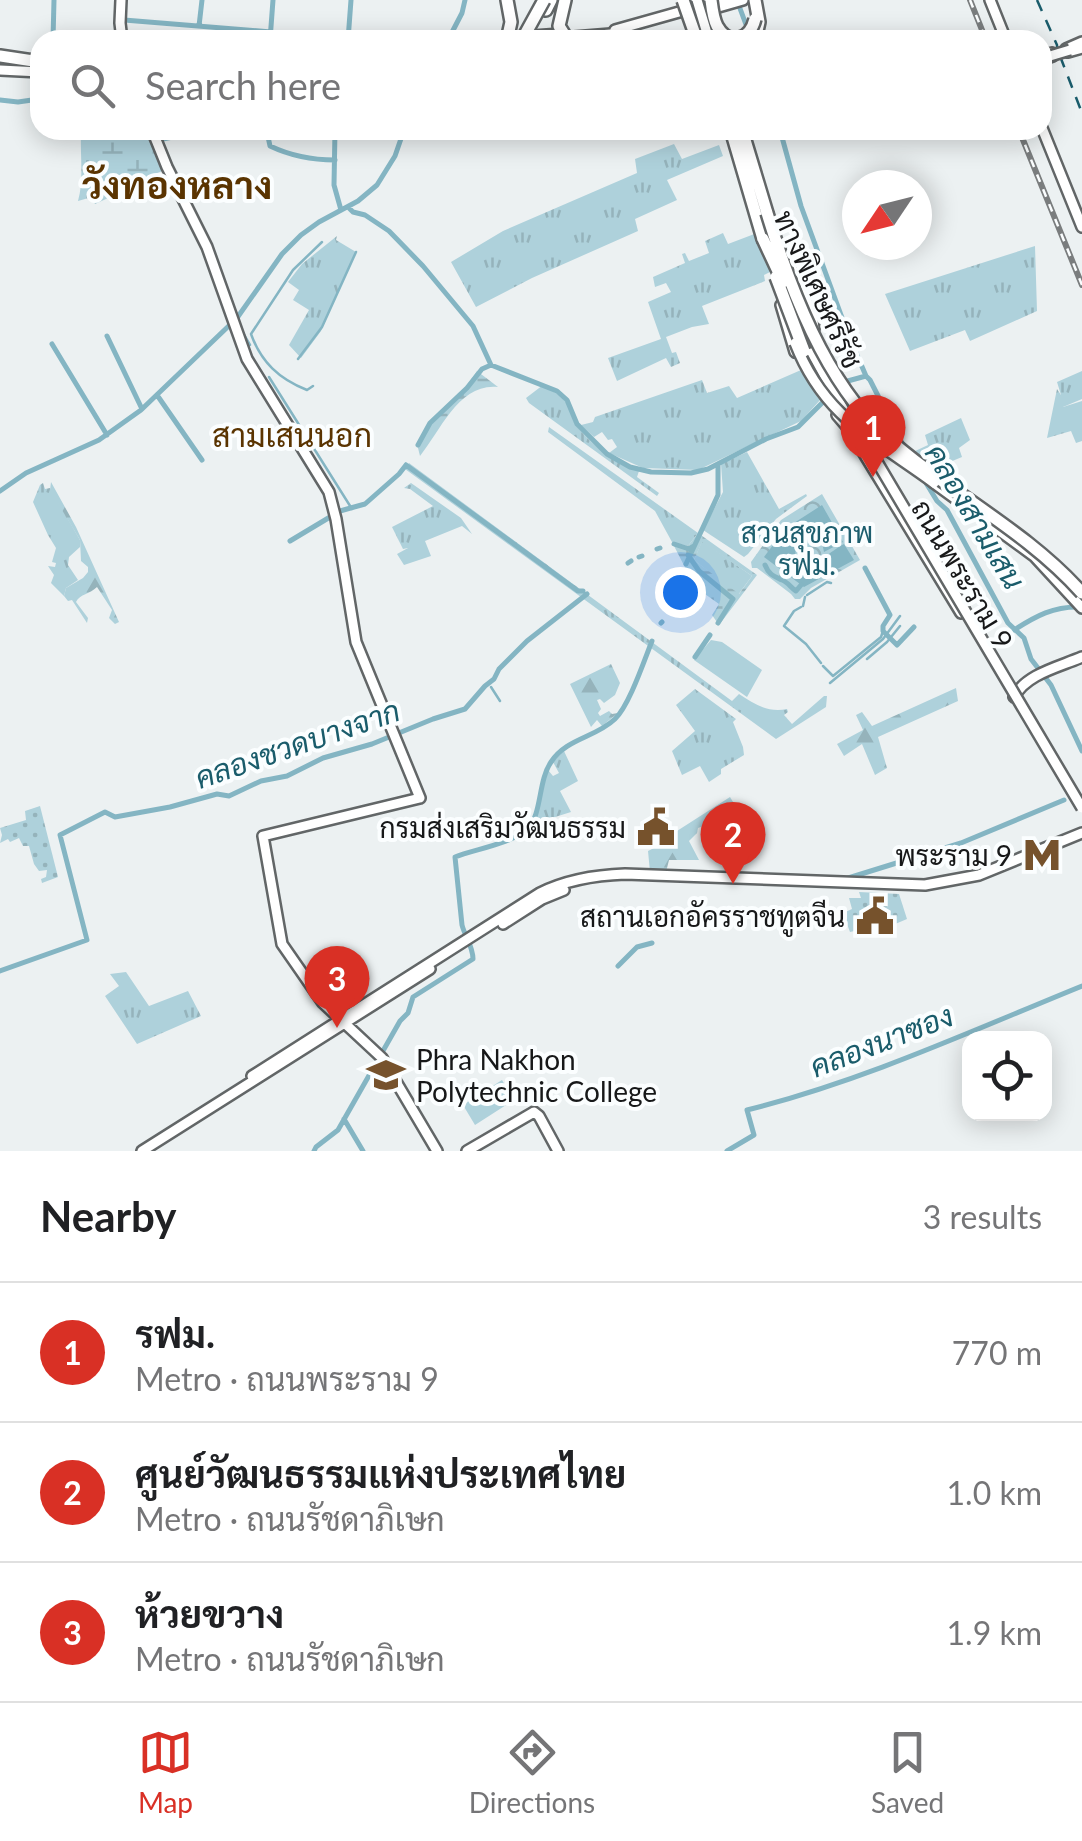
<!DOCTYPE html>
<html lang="en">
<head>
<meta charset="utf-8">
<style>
	:root { --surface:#fff; --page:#f2f2f2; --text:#202124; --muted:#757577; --line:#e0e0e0; --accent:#d93025 }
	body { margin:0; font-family:Lato,Sarabun,sans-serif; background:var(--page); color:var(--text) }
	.controls { position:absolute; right:30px; bottom:30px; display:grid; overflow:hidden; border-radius:20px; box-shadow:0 5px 25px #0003 }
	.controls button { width:90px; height:90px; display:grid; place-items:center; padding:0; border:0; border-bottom:2px solid var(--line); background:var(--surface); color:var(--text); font:50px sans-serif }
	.compass { position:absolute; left:842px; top:170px; width:90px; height:90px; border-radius:50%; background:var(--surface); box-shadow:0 5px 25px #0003; rotate:235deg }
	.you { position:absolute; left:680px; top:592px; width:35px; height:35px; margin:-25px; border:8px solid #fff; border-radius:50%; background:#1a73e8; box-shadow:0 0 0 15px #1a73e833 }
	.badge { display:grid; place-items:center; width:65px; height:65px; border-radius:50%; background:var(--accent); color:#fff; font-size:32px; font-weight:700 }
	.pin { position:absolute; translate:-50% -82px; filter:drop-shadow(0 2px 5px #0008) }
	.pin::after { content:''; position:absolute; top:52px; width:35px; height:30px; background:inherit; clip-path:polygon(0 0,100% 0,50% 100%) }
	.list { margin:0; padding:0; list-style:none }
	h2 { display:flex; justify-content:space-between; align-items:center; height:130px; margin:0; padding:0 40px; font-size:42px }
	h2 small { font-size:32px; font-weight:400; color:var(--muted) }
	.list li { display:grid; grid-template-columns:65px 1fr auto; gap:30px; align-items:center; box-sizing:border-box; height:140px; padding:0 40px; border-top:2px solid var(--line) }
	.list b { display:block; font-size:38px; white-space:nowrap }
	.list p { margin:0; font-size:32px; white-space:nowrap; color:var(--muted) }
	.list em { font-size:32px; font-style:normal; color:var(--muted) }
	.icon { flex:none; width:55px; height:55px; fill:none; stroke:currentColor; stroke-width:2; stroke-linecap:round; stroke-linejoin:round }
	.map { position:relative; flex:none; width:1082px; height:1151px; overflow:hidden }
	.search { position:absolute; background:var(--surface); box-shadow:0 5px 25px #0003; left:30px; right:30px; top:30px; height:110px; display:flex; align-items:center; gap:25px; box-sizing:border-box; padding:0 35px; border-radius:30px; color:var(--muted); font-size:38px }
	.sheet { height:550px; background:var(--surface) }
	nav { display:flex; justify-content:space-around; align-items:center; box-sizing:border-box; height:140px; border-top:2px solid var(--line); background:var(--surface); font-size:28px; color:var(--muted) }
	nav a { display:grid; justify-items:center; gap:5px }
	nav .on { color:var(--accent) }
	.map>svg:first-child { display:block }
	.grass { fill:url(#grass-tufts) }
	.forest { fill:url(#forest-firs) }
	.wetland { fill:url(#wetland-marsh); fill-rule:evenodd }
	.park { fill:url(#park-crowns) }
	.garden { fill:url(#garden-dots) }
	.pitch { fill:#aed1db }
	.water { fill:#84b5c3 }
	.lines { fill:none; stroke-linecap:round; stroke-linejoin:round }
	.stream { stroke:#84b5c3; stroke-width:2.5 }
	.canal { stroke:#84b5c3; stroke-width:5 }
	.ferry { stroke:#1a5c6b; stroke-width:2.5; stroke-dasharray:12 10; stroke-linecap:butt }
	.major-casing { stroke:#626667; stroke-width:14 }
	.highway-casing { stroke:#626667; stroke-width:16 }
	.major { stroke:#fff; stroke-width:9 }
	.highway { stroke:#fff; stroke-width:11 }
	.rail-casing { stroke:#7a7d7e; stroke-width:6 }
	.rail { stroke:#fbfeff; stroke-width:2.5; stroke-dasharray:8; stroke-linecap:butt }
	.major-bridge-casing { stroke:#626667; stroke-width:14; stroke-linecap:butt }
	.highway-bridge-casing { stroke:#626667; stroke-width:16; stroke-linecap:butt }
	.major-bridge { stroke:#fff; stroke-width:9 }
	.highway-bridge { stroke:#fff; stroke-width:11 }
	.labels { text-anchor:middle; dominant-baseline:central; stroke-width:8; stroke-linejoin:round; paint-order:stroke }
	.street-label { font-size:28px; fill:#171819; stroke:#fbfeff }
	.park-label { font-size:28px; fill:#1d5e6e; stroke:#fbfeff }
	.poi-label { font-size:28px; fill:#171819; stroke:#fbfeff; text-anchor:end }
	.water-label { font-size:30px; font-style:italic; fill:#1a5c6b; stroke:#fbfeff }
	.quarter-label { font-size:32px; fill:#5a3401; stroke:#fbfeff }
	.district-label { font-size:38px; font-weight:bold; fill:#5a3401; stroke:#fbfeff }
</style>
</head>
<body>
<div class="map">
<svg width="1082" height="1151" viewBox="0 0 1082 1151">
	<defs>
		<pattern id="grass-tufts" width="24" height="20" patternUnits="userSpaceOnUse" patternTransform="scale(2.5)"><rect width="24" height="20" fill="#aed1db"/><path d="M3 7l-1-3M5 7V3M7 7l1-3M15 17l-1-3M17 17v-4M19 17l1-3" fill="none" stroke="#95b3bb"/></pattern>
		<pattern id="forest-firs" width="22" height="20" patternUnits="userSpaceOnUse" patternTransform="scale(2.5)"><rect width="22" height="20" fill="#aed1db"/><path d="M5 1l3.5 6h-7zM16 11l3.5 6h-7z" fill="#95b3bb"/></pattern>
		<pattern id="wetland-marsh" width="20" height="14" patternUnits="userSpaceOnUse" patternTransform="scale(2.5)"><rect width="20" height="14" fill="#aed1db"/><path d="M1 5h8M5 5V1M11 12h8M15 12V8" fill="none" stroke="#95b3bb"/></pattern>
		<pattern id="park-crowns" width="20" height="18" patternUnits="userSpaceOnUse" patternTransform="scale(2.5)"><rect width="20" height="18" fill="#aed1db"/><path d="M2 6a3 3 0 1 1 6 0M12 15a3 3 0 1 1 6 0" fill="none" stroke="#95b3bb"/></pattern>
		<pattern id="garden-dots" width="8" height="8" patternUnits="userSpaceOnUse" patternTransform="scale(2.5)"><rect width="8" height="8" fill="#aed1db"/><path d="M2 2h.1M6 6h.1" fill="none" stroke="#95b3bb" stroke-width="1.8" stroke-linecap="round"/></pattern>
	</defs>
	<rect width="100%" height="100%" fill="#ecf1f2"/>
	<path class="grass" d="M674 144 682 159 719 145 723 156 667 180 677 200 635 219 638 231 532 278 476 307 451 262 503 231 637 173 635 159Z
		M723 233 728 244 757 233 770 272 764 275 765 281 702 306 709 324 692 327 666 337 672 353 676 352 680 363 671 367 666 358 617 381 608 358 661 339 648 302 671 292 666 283 655 287 653 277 685 263 682 254 685 253 689 261 709 253 705 241Z
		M337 236 336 240 356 252 321 331 301 358 289 345 309 310 293 300 299 290 288 282 302 264Z
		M1035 246 1037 311 970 341 965 330 910 351 885 294Z
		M801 370 821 399 801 421 698 470 643 468 609 453 617 447 612 439 608 440 602 432 594 437 581 425 593 422 595 417 702 380 707 393 729 386 737 398Z
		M1082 371V399L1063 407 1082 401V441L1076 443 1071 431 1047 438 1057 389 1061 395 1057 382Z
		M543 385C555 392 567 399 572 413 577 425 570 417 578 428 595 448 615 462 639 471L637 477 659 493 657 496 529 403 526 398Z
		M961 418 970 440 959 448 962 457 933 469 911 453 928 445 925 435Z
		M549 427 698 533 688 546 672 542 655 511 548 432Z
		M747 452 779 509 806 494 807 496 776 519 748 554 744 557 703 530 723 492 721 464Z
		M409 463 732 701 739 694C754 704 768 713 787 709L788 712 784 715 792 724 824 696H827L826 707 776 739 405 469Z
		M43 483 45 489 50 488 80 540V547L69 557 68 565 78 580 66 588 64 596 51 583 54 575 48 566 55 567 56 563 52 562 56 548 48 535 33 502 40 485Z
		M411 483 461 518 472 534 462 526 425 541 431 556 404 565 397 554 408 548 403 549 392 527 433 506 410 489 404 488Z
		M702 541 752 576 738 595 694 560Z
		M695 689 736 719 733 722 743 747 744 755 721 769V774L709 782 700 766 682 775 672 751 695 731 676 705Z
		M564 751 578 781 560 791 571 812 536 823 535 818 544 779 548 770 553 776 559 773 553 762Z
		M126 972 149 1006 188 991 201 1016 137 1044 105 996 119 986 110 974Z"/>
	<path class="forest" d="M51 482 76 527 119 622 115 624 109 618 112 610 97 587C90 594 80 594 76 602L88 618 87 623 72 600 68 601 64 596 66 588 83 578 88 572V567L81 561 80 540 50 490Z
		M611 664 620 683 615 695 604 703 600 699 597 700 601 709 598 713 600 716 609 711 612 714 618 713 602 726 597 720 591 727 570 684Z
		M956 688 958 701 878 737 887 768 875 775 862 744 844 756 837 744 863 730 856 715 862 712 872 726Z
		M730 797 741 815 735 841 729 840V825L719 830 722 814 719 812 706 825 698 828 697 833 689 841 699 860H669L666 872H650L648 851 666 842V838Z"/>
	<path class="wetland" d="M41 130H149L165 170 139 180 128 189 95 204 92 197 78 201C84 181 80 155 81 133Z
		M477 371 498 387C459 383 441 430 420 456L417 444 428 424 466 387Z
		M698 533 757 575 719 625 712 615 719 604 695 587 672 542 688 546ZM702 542 752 576 739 594 694 560Z"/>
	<path class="park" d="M822 494 860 560 811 588 800 599H795L791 594 757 568H752L751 562 781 520Z"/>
	<path class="garden" d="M40 806 58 877 42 883 41 879 46 877 47 870 39 871 34 864 29 846H23L19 838 10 842 8 839 0 843 2 835 0 828 26 820 25 811Z
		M859 892 899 894 907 919 867 936 863 929 850 932 843 913 852 909 849 898H861Z"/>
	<path class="pitch" d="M711 640 722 642 762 670 747 697 694 660Z
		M502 1080 514 1100 475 1125 463 1105Z"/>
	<path class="water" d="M822 505 843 542 824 552 821 538 817 535 805 539 796 547 795 557 802 564C819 565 829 552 844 544L854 560 804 587 764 557 782 533 794 523Z"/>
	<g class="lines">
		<path class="stream" d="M243 333 250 345
			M298 359 322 327 356 252
			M269 377 352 509
			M313 386 307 390C279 379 261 362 251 334L293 270 322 242
			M807 595 827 582 831 583
			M803 606 805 597
			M801 607 794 611 784 626 806 644 821 663
			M867 659 887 642 900 626
			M823 666 833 676 881 637 883 631
			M830 683 883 639 900 616
			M491 687 500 701"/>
		<path class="canal" d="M738 3 748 30
			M124 20 271 32
			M199 26 202 0
			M53 40 54 0
			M270 40 273 0
			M348 40 351 0
			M448 40 462 13 465 0
			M0 100 18 102 32 100 40 83
			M335 130 334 185 341 210
			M780 130 801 206 848 334 866 376 870 380 904 447
			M267 132 270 146C291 156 313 160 335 160
			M158 140 207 130 266 131
			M348 207 353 212 365 215 389 231 423 266 473 326 491 365 557 391 567 400 577 424 607 454 630 467 651 472 691 473 708 469 766 439 798 427 826 399
			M107 336 142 409
			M52 344 107 435
			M844 382 866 376
			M157 395 202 460
			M418 445 430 423 467 388 482 369 491 365
			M406 465 578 591H583
			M923 478 937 501 947 510 1008 623 1024 638 1031 659 1051 685 1082 751
			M0 491 26 473 99 440 141 410 237 318 282 254 301 235 319 222 358 201 377 185 395 156 404 130
			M290 541 340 511 365 504 399 474 406 465
			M674 544 689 549 692 547
			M657 549 660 548
			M688 555 699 571 733 599 718 623
			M639 557 642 556
			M628 563 631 561
			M686 564 718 495V465
			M765 565C769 575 774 576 782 580 788 582 791 588 796 591L801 585
			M865 568 890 615 883 626V631L897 645 914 627
			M680 581 683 577
			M682 585 685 580
			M661 623 662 622
			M1014 630C1036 616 1054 606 1080 607
			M695 657 710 635
			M845 879 961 843 1064 800
			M618 966 637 947 652 943
			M0 971 87 940 60 835 105 812 115 817 170 807 217 794 229 796 261 781 287 776 323 758 372 744 433 719 465 709 485 686 494 679 499 669 527 641 587 594
			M344 1119 363 1151
			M314 1151 316 1147 338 1130 400 1021 408 1013 413 997 473 959C473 946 465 937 462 925L455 857C475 849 512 844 528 828 542 814 538 781 551 762 567 738 595 738 615 719 629 706 644 661 652 641
			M727 1151 754 1135 747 1110C863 1081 971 1031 1082 986"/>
		<path class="ferry" d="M1037 0 1057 45V49
			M1060 56 1082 113"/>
		<g class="major-casing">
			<path id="major" d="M121 0 120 23 122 40
				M990 0 1006 40
				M715 8 743 0
				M615 30 722 0
				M520 37 560 34
				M1082 42 1066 49 1068 52 1082 48
				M1042 55 1052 53 1053 56 1042 60
				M0 70 40 72
				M1042 128 1082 227
				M152 130 167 167 207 247 247 359 329 492 336 519 356 642 420 798 263 836 282 944 323 1003 382 1058 437 1151
				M786 256 812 312 814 329
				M789 291 810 342
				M781 305 795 352
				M804 338 847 416
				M837 415 849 429 961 613
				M865 436V429L869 428 889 448
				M934 483 1034 556 1082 608
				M1014 697C1026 674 1059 667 1082 657
				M503 924 542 899 564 890
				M252 1076 540 893C566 880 596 875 625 874L925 885 979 875 1082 833
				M142 1151 430 969
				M467 1151 534 1112 539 1116 558 1151"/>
		</g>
		<g class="highway-casing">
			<path id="highway" d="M507 0 511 22 507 40
				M755 0 759 22 755 40
				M546 10 551 0
				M564 34 559 26 565 0
				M549 40 623 34
				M0 56 40 62
				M731 130 763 239
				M742 130 767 213"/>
		</g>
		<use href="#major" class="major"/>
		<use href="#highway" class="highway"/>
		<g class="rail-casing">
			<path id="rail" d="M970 0 986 40
				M1019 130 1082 285"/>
		</g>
		<use href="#rail" class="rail"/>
		<g class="major-bridge-casing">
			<path id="major-bridge" d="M697 0 709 40
				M1050 56 1070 50
				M795 343C824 417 874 439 934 483
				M867 445 1082 808"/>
		</g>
		<g class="highway-bridge-casing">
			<path id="highway-bridge" d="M683 0 697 40
				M711 0C712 8 713 18 717 26 729 47 750 40 755 19
				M522 40 544 0
				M767 213C790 288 825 381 884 435 947 492 1025 529 1082 593
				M763 239 783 282
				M776 277 804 351"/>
		</g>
		<use href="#major-bridge" class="major-bridge"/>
		<use href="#highway-bridge" class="highway-bridge"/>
	</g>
	<defs>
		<g id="civic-bare" transform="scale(3)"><path d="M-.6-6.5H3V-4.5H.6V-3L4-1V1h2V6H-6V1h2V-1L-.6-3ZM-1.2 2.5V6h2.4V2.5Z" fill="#76522c" stroke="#fbfeff" stroke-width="2.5" paint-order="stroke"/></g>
		<g id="metro-bare" transform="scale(3)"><path d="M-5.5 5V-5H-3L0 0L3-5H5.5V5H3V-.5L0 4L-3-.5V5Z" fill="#76522c" stroke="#fbfeff" stroke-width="2.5" paint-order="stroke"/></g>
		<g id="university-bare" transform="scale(3)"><path d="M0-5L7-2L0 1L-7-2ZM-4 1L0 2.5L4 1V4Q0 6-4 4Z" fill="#76522c" stroke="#fbfeff" stroke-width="2.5" paint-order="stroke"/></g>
	</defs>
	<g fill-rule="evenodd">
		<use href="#civic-bare" x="656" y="827"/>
		<use href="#metro-bare" x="1042" y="855"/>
		<use href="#civic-bare" x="875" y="916"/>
		<use href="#university-bare" x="386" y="1075"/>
	</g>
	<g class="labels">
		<g class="street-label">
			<text transform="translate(819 289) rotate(65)">ทางพิเศษศรีรัช</text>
			<text transform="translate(963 574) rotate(59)">ถนนพระราม 9</text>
		</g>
		<g class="park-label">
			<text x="807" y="532">สวนสุขภาพ<tspan x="807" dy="32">รฟม.</tspan></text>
		</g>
		<g class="poi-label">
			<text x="626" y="827">กรมส่งเสริมวัฒนธรรม</text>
			<text x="1012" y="855">พระราม 9</text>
			<text x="845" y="916">สถานเอกอัครราชทูตจีน</text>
			<text x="416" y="1059" text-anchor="start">Phra Nakhon<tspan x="416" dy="32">Polytechnic College</tspan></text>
		</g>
		<g class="water-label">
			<text transform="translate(976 516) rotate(59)">คลองสามเสน</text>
			<text transform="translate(297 743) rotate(-19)">คลองชวดบางจาก</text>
			<text transform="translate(881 1040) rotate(-21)">คลองนาซอง</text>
		</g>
		<g class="quarter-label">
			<text x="292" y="434">สามเสนนอก</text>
		</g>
		<g class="district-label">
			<text x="177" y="184">วังทองหลาง</text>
		</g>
	</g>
</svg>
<div class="controls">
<button><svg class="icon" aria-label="locate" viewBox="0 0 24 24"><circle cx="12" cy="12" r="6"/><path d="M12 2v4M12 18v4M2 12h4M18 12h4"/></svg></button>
</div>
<svg class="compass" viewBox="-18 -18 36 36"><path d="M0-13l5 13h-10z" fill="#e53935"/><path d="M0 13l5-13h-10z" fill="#757577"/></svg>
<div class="you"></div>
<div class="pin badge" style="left:873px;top:477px">1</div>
<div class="pin badge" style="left:733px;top:884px">2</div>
<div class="pin badge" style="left:337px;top:1028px">3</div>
<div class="search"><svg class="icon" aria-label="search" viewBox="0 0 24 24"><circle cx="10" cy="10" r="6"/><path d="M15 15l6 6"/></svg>Search here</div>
</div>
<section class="sheet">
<h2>Nearby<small>3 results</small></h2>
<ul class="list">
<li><span class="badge">1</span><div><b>รฟม.</b><p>Metro · ถนนพระราม 9</p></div><em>770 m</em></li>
<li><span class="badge">2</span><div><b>ศูนย์วัฒนธรรมแห่งประเทศไทย</b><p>Metro · ถนนรัชดาภิเษก</p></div><em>1.0 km</em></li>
<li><span class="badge">3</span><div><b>ห้วยขวาง</b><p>Metro · ถนนรัชดาภิเษก</p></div><em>1.9 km</em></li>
</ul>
</section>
<nav>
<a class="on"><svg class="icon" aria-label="map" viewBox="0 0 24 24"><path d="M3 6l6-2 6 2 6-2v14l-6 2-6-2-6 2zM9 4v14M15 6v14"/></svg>Map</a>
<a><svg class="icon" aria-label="directions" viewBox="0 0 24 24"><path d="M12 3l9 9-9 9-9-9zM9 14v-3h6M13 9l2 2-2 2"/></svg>Directions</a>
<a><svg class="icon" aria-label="saved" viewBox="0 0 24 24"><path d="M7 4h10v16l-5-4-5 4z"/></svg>Saved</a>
</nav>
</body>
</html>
